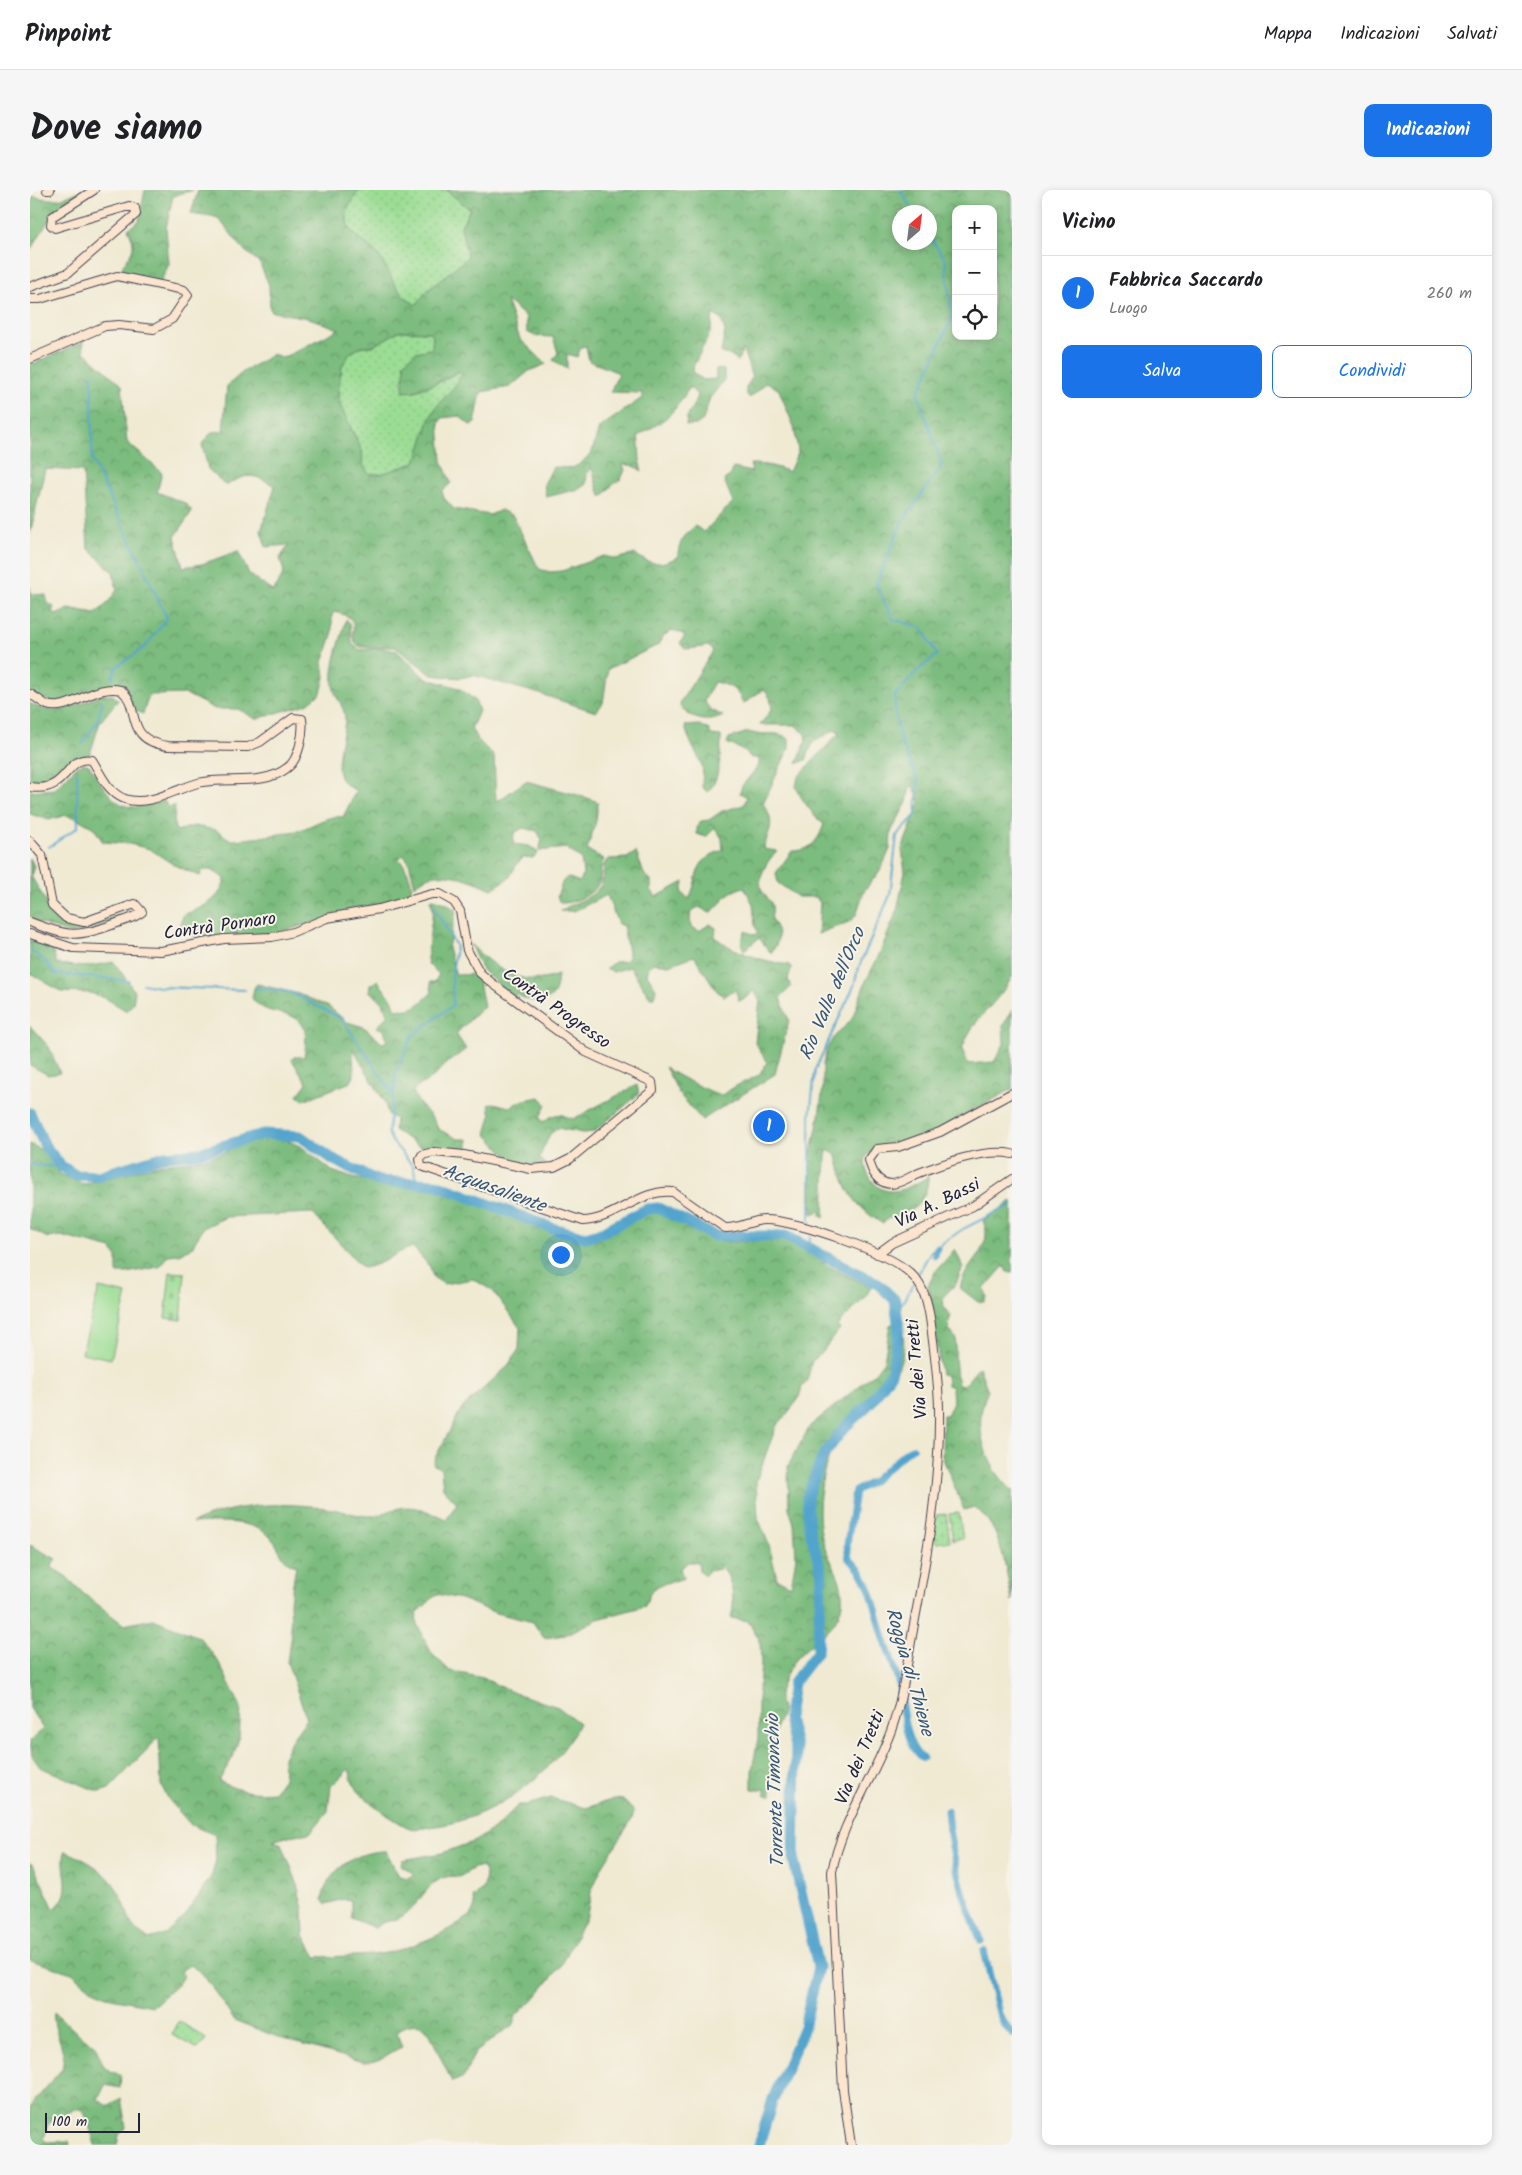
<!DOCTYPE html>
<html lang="it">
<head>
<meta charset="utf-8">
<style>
	:root { --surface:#fff; --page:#f6f6f6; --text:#202124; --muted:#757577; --line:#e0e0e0; --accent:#1a73e8 }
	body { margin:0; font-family:Kalam,sans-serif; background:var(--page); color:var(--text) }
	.controls { position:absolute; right:15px; top:15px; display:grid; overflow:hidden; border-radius:10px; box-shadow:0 2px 8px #0003 }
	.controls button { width:45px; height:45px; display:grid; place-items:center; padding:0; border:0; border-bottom:1px solid var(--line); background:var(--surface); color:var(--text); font:25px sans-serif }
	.compass { position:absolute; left:862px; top:15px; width:45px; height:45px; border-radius:50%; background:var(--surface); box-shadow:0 2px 8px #0003; rotate:28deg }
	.scale { position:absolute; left:15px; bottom:12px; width:95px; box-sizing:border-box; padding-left:5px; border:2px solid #22223b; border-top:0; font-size:14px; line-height:18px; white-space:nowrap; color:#22223b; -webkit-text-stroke:4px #f7f3e8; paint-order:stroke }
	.you { position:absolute; left:530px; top:1064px; width:18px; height:18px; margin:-12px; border:4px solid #fff; border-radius:50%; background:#1a73e8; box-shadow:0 0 0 8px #1a73e833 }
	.badge { display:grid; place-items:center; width:32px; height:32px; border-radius:50%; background:var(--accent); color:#fff; font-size:16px; font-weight:700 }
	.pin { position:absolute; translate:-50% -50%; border:2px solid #fff; box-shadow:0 1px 5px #0006 }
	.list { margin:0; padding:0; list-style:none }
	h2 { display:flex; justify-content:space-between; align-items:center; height:65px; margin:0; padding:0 20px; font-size:21px }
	h2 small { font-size:16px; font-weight:400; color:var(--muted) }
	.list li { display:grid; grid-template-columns:32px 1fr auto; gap:15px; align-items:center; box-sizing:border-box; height:75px; padding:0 20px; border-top:1px solid var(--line) }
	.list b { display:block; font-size:19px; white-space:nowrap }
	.list p { margin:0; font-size:16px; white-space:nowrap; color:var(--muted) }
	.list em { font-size:16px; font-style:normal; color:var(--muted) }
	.actions { display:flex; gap:10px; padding:15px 20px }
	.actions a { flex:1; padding:11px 0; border:1px solid var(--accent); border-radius:10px; text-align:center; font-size:18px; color:var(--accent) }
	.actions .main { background:var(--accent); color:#fff }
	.icon { flex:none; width:28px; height:28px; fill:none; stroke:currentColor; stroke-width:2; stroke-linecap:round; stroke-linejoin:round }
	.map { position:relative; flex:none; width:982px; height:1955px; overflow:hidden; border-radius:10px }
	header { display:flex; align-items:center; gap:30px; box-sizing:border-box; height:70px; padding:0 25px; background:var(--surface); border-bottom:1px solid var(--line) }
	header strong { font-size:24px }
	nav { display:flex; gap:28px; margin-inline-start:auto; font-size:18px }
	.intro { display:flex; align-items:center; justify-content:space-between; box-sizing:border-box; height:120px; padding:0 30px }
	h1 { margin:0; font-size:35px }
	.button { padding:12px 22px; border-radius:10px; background:var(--accent); color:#fff; font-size:18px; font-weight:700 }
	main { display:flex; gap:30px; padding:0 30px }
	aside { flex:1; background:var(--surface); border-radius:10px; box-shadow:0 2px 8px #0003 }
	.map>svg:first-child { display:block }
	.green { fill:url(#green-dots); stroke:#5e8068 }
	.forest { fill:url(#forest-crowns); stroke:#4f6f5c; fill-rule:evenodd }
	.cemetery { fill:url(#cemetery-stones); stroke:#5e8068 }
	.pitch { fill:#9bdd94; stroke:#5e8068 }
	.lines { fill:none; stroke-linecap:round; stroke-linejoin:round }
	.stream { stroke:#52a4cd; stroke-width:2 }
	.canal { stroke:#52a4cd; stroke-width:7 }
	.river { stroke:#52a4cd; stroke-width:11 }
	.secondary-casing { stroke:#414052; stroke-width:10 }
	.secondary { stroke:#fce5cf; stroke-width:8 }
	.labels { text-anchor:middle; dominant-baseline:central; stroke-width:4; stroke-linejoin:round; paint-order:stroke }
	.street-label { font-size:18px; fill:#22223b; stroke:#f7f3e8 }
	.water-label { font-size:19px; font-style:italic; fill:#355675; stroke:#f7f3e8 }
</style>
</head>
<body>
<header>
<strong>Pinpoint</strong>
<nav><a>Mappa</a><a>Indicazioni</a><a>Salvati</a></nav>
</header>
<div class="intro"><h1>Dove siamo</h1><a class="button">Indicazioni</a></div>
<main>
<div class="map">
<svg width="982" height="1955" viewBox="0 0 982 1955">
	<defs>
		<pattern id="green-dots" width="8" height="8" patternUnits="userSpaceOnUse" patternTransform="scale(1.25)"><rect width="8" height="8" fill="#9bdd94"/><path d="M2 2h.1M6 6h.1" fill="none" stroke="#85bd80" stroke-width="1.8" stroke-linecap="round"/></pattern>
		<pattern id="forest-crowns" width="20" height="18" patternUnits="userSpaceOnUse" patternTransform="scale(1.25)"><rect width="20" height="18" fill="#7cbc7e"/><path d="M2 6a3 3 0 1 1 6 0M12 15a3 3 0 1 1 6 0" fill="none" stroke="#659868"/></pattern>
		<pattern id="cemetery-stones" width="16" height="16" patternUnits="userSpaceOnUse" patternTransform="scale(1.25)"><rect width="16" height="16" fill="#9bdd94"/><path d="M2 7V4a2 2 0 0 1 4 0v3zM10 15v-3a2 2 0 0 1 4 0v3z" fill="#85bd80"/></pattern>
	</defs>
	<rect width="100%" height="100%" fill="#f7f3e8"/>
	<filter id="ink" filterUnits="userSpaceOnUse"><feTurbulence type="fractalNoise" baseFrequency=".02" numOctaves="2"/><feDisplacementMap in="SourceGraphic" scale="10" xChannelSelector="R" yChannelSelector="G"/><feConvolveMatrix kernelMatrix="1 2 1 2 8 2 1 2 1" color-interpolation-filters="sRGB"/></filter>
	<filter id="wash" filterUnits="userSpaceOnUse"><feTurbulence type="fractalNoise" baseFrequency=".0096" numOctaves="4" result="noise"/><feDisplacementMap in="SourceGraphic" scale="20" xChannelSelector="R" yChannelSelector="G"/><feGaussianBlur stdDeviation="1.12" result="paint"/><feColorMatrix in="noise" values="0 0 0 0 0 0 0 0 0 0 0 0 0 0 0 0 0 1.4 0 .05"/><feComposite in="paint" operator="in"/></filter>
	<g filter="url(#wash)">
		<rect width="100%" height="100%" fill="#f0ead3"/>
		<path class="green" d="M330 0H416L440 19 431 37 438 67 397 101 386 115C364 102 362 85 349 66 341 55 323 48 318 35 313 22 322 10 330 0Z
			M369 141 399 142 403 146 402 159 386 162 371 191 383 202 412 191 430 181 432 184C426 198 414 206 406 218 394 235 395 254 384 273L351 284H338L333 275 332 261 310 215 308 202 312 176 320 163 333 156H343Z
			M929 1323 933 1349 923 1350 919 1324Z
			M916 1324 920 1351 908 1353 902 1349 906 1325Z
			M149 1831 176 1849 168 1859 142 1845Z"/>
		<path class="forest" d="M52 0H65L19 30 0 61V6C25 11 28 11 52 0Z
			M115 0H163L143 6 136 38 139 74 129 95 89 89C93 62 112 67 98 39L109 31Z
			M168 0H330C322 10 313 22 318 35 323 47 341 55 349 66 362 84 363 102 386 115L397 101 438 67 431 37 440 19 416 0H982V787C968 814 941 829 932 859L938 874 964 872 974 854 973 836 982 820V899L896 947 846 961 836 966C834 976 836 981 841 989 857 1012 879 997 898 987 898 1011 881 1026 858 1028L853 1034C823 1015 815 1000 807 966L798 960 796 965 794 1028 791 1026V1021L782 1024 780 969 788 933 793 897V874L797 859 804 847 822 829 835 793 849 765 867 721 875 682 872 659 890 612 883 596 880 597 877 612 861 642 860 659 850 681 834 701 826 725 821 731 788 744 790 713 786 707H768L748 693 746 683 762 661C781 661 788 651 794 634 788 632 768 605 766 597L768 587 810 542 804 540 783 552 776 570 767 574 776 551 775 544 765 535H730L742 519 740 508 734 499 713 514C707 498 700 495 684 492L674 511 680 519 693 526C678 534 662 530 650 517L651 511 683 461 678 456 659 459 654 458 650 453 655 445 643 440 633 446 628 455 578 479 573 513 566 522 510 504 443 485 430 488 402 485 365 457H330C312 444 339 429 304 422L302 425V445L293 472 295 487 291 503 277 514 226 529 208 519H185L156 504 119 505 113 524 103 519 91 499 27 514 0 503V397L1 404 16 405 18 414 23 416 24 423 26 425 39 419 65 424 77 414 87 400 83 382 58 358 53 281 15 279 0 344V175L53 152 54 162 92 195 97 252 132 283 127 302 155 313 162 321 145 347 153 377 172 374 208 361 219 384 243 402 254 382 250 368 259 355 236 357 231 341 245 296C224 284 217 282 196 296L178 279 172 254 182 242 193 241 197 196 213 182 243 164 253 168 309 139 279 128 243 122 240 119 239 95 229 72 214 60 188 28 161 24ZM926 19H963V146H926ZM869 22H899V52H869ZM476 110 496 127 497 142 505 146 523 147 528 163 523 170 537 179V164L547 167 551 157 556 156 559 171 589 183 580 202 612 203V208L569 238 562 262 550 274 542 278 523 277 514 294 516 307 549 299 556 294 557 284 562 278 568 300 572 307 583 294 591 289 595 280 593 274 604 276 612 281C609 276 610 255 608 246 638 228 641 227 660 197L668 206 657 227 656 235H666L673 230 680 208 694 190V180L686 179V189L674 190 664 184 663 177 681 141 683 124 691 129 695 141 691 163 699 165 708 171 713 159 722 188 716 197V203L720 208 737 192 749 200 764 237 768 261 759 282C746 276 734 274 720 274L722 282 703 278 701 285 694 290 703 312 674 342 665 336C655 345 648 352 648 367 631 375 621 376 605 364L586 369 574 366 532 381 520 382 509 379 483 326 471 320 460 325 424 319 414 308 412 301 421 293 412 271 409 233 412 228 429 226 440 235 445 233 451 202 480 197 499 181 516 174 490 149ZM369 141 399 142 403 146 402 159 386 162 374 173C377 183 371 190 374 202 393 202 412 189 429 181L432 184C426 198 414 206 406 218 394 235 394 255 384 273L351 284H339L333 275 332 261 310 215 308 201 312 176 320 163 333 156H343Z
			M316 429 320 434 322 454 330 460 348 458 367 461 395 488 429 498 445 510 449 521 441 539 448 550 464 566 466 612 496 591 555 607 568 612 566 631 557 660 574 669C569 677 572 686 569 693 563 705 543 714 530 713L527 706 533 691 537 687 550 692 553 684 551 669 536 658 509 661 512 650 507 641 493 638 484 643 483 654 499 656 508 662 503 668 494 667 487 674 479 688 462 699C441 689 403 674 385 696L379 672 373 665 369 669C377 677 385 696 380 706L239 745 173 751 150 738 153 725C171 718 192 710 195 688L181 680H173L170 686 144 675 120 659 100 654 73 652 64 638 46 628 36 625 19 630 0 624V601L25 599 47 576 54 573 59 575C70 590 82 619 106 617 115 616 125 612 133 609L138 617 145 616 144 636 147 641 164 636 186 640 201 650H209C228 647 247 645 266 641 283 637 297 624 313 627L326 601C322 598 314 594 311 589 303 575 314 545 315 529 315 517 307 510 304 500 299 476 311 452 316 429Z
			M72 505H83L88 510 70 532 59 567 47 568C30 585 26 597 0 594V513C25 529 47 514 72 505Z
			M670 535 679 540 681 545 691 546C691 561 690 593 677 602L672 597C672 590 674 579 671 573 665 560 658 550 655 536Z
			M718 542C732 547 746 539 759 549V558L733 613C735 618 739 623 740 628 743 639 735 649 734 659L747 661C738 669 726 689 732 701 740 714 745 710 741 729 750 742 751 750 741 763L729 748 714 760 711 753 715 741 725 745 728 742 725 736 723 714 714 697C691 704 697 710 680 723L669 717 661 721 660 728 661 737 669 741 680 734 686 738 685 747C702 762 737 772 759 775L762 778 758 789 761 797 750 808 759 830 745 884 672 930 650 905 635 877C642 884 682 903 692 905L706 896 729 885 737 872 725 853 730 810 723 800 719 806 709 811 705 799 694 807 687 801 664 766 639 775 624 773 619 777 617 784 626 799 624 807H620L600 777 583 782 576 778 585 772 596 771 599 767 593 736 588 734 577 705 544 721H530C544 712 562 710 571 695 576 687 570 676 578 669L597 668 606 662 614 684 621 690V700L626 707 654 692 652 703 659 709C670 686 662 670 693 660L692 648 685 638 676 647 667 644V638L671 631 679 630 692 621 714 615 717 607 710 603 712 596 729 575V568H721L715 561 697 553 699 548Z
			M0 668 4 676 1 686C8 697 14 709 21 720 39 749 74 731 99 721H104V725L42 744 0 730Z
			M403 709 416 713 426 721 418 758 426 785 447 784 454 816 426 844 436 859 410 879 407 884 383 900C386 917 404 923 408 939L428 949H438V960L408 956 391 957 364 940 366 929 358 925 355 913 323 858 324 886 321 892 274 910 267 906 277 893 262 870 264 867H274C285 807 241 836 222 808L224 798 227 794 269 804 299 817 317 832 334 837 352 853 358 851 354 840 347 837 357 826C356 813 348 808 339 801L340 795 348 790C354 803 362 803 365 818 382 823 390 814 402 802L400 792H405L409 784 398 774 397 769 403 719 400 710Z
			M0 750 22 759 27 774 54 777 84 772 105 802 103 813 97 821 75 808 60 803 32 802 0 783Z
			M440 754C464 778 493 799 528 785 527 792 527 800 523 805 515 816 496 811 487 804L483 807 452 780Z
			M0 836 19 857 30 883 18 885 0 875Z
			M607 895 609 904 564 942 552 943 528 938 520 944 509 968 516 974C484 983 476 963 456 944L461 926 459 914 464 913 479 917 494 910 510 907 516 914 510 928 513 932C528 922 528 923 543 929Z
			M249 947 272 957 302 981 322 988 356 994 400 995 503 1035 555 1049 577 1043 617 1022 624 1021 637 1022 649 1027 692 1051 706 1052 744 1046 760 1049 773 1055 798 1076 841 1097 835 1108 807 1136 810 1139C800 1149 794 1163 782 1171L777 1191 772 1197 768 1210 746 1237 726 1291 728 1328 739 1355 747 1389 761 1396 766 1367 764 1334 759 1318 758 1276 780 1236 845 1183 854 1171 860 1135 870 1130C885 1174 852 1206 824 1234 815 1243 805 1252 800 1264 789 1291 784 1332 796 1360 804 1379 814 1392 812 1413 808 1444 774 1453 760 1477 756 1484 750 1496 749 1505 748 1510 752 1515 752 1520 752 1527 746 1534 745 1541 741 1563 741 1584 741 1606L735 1605V1599H722V1581L728 1548V1510L731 1474 730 1450 718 1431 701 1428C706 1411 702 1385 689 1374L690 1379 679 1381 674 1386 669 1381 668 1372H658L650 1379 654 1388C632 1396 623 1390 615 1416L568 1429 535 1445 514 1448 503 1432 466 1423 431 1409 407 1404 387 1423 386 1432 402 1464 420 1481 453 1488 482 1502 528 1517 549 1533C526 1584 461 1629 406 1636 399 1637 387 1640 380 1638 368 1634 332 1608 325 1597 322 1592 321 1585 319 1579L301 1596 298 1621 280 1643 259 1646 243 1651 252 1654 266 1690 273 1719 274 1745 286 1767C309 1766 333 1767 356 1763 376 1759 432 1739 442 1722 446 1717 445 1712 443 1707L454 1699 456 1684 452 1676 444 1678 429 1687C401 1681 393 1712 374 1725 364 1733 356 1728 345 1738L321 1728V1710L314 1709 296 1714 292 1710C297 1680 325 1661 356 1661L369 1686 378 1688 384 1684 371 1675 372 1670 412 1663 445 1651 469 1635 488 1615H497L521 1608 556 1618 584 1609 593 1610 604 1621 602 1629 572 1677 561 1702 557 1725 531 1776 503 1810 485 1826 484 1834 445 1862 434 1887 422 1892 399 1842 391 1835C381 1834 372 1834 367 1844L372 1857C357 1863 351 1873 333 1872L250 1848 204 1830 172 1783 160 1775 150 1781 153 1786 148 1794 123 1816 81 1808 61 1799 42 1783 0 1770V1673L3 1674 24 1719C46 1701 30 1683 35 1661 61 1672 81 1683 93 1711 102 1732 97 1735 118 1749L134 1745 155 1726 173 1699 182 1685 186 1670 185 1645 161 1635 139 1610 131 1595 129 1547 79 1599 69 1602 10 1577 2 1566 0 1551 13 1539 0 1518V1355L26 1369 21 1377 37 1387 54 1404 94 1435 123 1429 169 1447 188 1471 211 1517 209 1548 203 1567 189 1591C208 1601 223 1604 244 1602L254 1589 253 1568 262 1549 277 1529 257 1472 261 1443 260 1411 266 1376C249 1370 253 1361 241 1348 224 1328 185 1332 162 1333 204 1313 256 1311 302 1319 315 1321 330 1327 344 1326 352 1325 361 1319 369 1318 386 1314 402 1324 417 1329L427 1313 413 1298 411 1279 403 1274 406 1266 432 1218 477 1177 489 1159 490 1138 463 1101 443 1089 414 1094 403 1087 400 1077 383 1057C365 1062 352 1076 333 1078L282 1023 196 1027 173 1038 162 1057 149 1064 138 1065 129 1077 96 1083H87V1068L82 1059 31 1046 18 1048 0 1039V954L17 963 30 984 54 994 132 974 174 969 193 963 211 953 231 948Z
			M982 1011V1082H977L974 1076 954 1099 957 1106 954 1112H948L930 1098C934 1073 966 1058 953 1031Z
			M925 1059 933 1077 926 1094 913 1107 914 1118 921 1126C916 1136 919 1141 926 1148 924 1154 926 1192 929 1196L935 1194 949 1177 958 1201C941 1234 955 1276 982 1300V1411C975 1379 973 1337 944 1317L934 1320 912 1266 913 1225H917L923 1213 922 1197 917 1195 916 1185 911 1184 898 1096 905 1082Z
			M24 1822 46 1842 65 1856 74 1876 81 1882 91 1884 90 1898 75 1895 68 1910 79 1916 91 1908 96 1938 89 1945 87 1955H65L57 1928 51 1919H45L18 1934 14 1949 17 1952 39 1951 40 1955H0V1920L4 1912 32 1879C38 1857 21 1840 24 1822Z"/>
		<path class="cemetery" d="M140 1082 155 1083 151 1130 135 1128Z"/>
		<path class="pitch" d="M69 1098 97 1104 81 1169 52 1163Z"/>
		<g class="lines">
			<path class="stream" d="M870 0 884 22
				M62 185V270L137 428 115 457 86 477 82 488
				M52 554 68 531 72 512
				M19 657 48 637 47 582
				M0 760 14 770 26 784 99 791
				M113 794 129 797 215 800
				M226 798 260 802 312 829 362 902
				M0 975 33 977
				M387 992 383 976 361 950 358 942 366 883 383 845 423 815 422 784 426 756 404 717
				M780 1035V927L785 880 824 796 828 779 860 705 867 645 886 625 888 590 871 552 865 522V506L887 481 907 465 892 438 863 429 846 394 871 334 912 275 888 204 922 127 915 69 899 46
				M780 1047V1057
				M887 1086 901 1061 933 1039 982 1014
				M867 1121 884 1093"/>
			<path class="canal" d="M905 1065 907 1058
				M883 1258 876 1262 842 1292 825 1301 817 1355 819 1369C842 1386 846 1425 855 1451 859 1464 865 1477 868 1491 872 1511 874 1559 893 1568
				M917 1621C921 1666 933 1709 951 1751
				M954 1761 969 1823 972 1831 982 1844"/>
			<path class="river" d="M0 923 15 956 31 976 45 985 68 986 135 966 169 963 233 944 270 946 304 970 348 991 405 994 522 1038 556 1047 572 1042 617 1019 628 1018 685 1046H756L848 1094 865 1110 869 1139 861 1183 840 1213 814 1238 793 1266 777 1307 779 1337 792 1384 787 1462 763 1493 758 1528 766 1560 764 1671 788 1777 774 1837 743 1909 729 1955"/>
		</g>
	</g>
	<g filter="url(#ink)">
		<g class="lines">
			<g class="secondary-casing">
				<path id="secondary" d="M17 0H20
					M0 97 38 83 106 24 105 18 99 16 25 38 21 35 22 27 64 0
					M0 109H10L87 86 154 100 158 105 142 129 124 139 89 135 75 136 0 169
					M0 504C6 507 11 512 17 515 39 523 64 493 91 500 112 516 92 550 138 556L218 557 230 552 263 528 272 529C274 543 269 570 257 578 233 597 196 586 168 593 146 599 118 617 95 609 78 603 71 584 62 570 35 564 39 604 0 597
					M0 651 12 665 22 715 36 728 54 732 105 714 112 722C105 728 95 730 87 733 48 748 38 747 0 732
					M0 744 43 758 131 761 194 749 242 747 263 742 297 728 349 719 402 704H410L424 712 430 721 437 760 450 783 462 793 556 862 622 892 623 900 540 969 524 977 501 979 434 965 404 962 392 965 390 969 391 976 553 1031C585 1030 611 998 643 1002L695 1038C709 1039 721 1030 735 1030 766 1030 857 1062 880 1083 899 1100 900 1128 903 1151 906 1175 909 1198 909 1221 910 1291 898 1360 885 1429 878 1466 874 1503 862 1538 845 1587 811 1631 802 1682L813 1900 821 1955
					M982 903 910 942 868 957 847 959 839 970C842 982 847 993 861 994 870 994 881 986 889 983 914 973 956 958 982 964
					M847 1064 862 1053 943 1016 982 989"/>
			</g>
			<use href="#secondary" class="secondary"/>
		</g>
	</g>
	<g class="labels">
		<g class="street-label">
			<text transform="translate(190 737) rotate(-8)">Contrà Pornaro</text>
			<text transform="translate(526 819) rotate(35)">Contrà Progresso</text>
			<text transform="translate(908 1014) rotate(-26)">Via A. Bassi</text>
			<text transform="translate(888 1179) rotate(-95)">Via dei Tretti</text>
			<text transform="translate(831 1568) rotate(-67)">Via dei Tretti</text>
		</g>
		<g class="water-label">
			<text transform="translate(803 804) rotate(-67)">Rio Valle dell'Orco</text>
			<text transform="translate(464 999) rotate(20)">Acquasaliente</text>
			<text transform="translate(879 1482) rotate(74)">Roggia di Thiene</text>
			<text transform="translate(746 1601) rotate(-92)">Torrente Timonchio</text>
		</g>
	</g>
</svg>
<div class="controls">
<button>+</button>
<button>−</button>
<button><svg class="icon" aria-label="locate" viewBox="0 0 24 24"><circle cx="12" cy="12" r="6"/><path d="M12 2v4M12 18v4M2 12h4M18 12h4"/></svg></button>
</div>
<svg class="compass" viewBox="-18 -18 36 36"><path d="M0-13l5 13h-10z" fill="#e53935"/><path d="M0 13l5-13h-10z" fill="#757577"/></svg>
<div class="scale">100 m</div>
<div class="you"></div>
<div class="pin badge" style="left:739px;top:936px">1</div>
</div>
<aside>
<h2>Vicino<small></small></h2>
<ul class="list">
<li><span class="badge">1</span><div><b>Fabbrica Saccardo</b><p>Luogo</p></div><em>260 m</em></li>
</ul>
<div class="actions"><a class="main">Salva</a><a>Condividi</a></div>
</aside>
</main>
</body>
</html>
